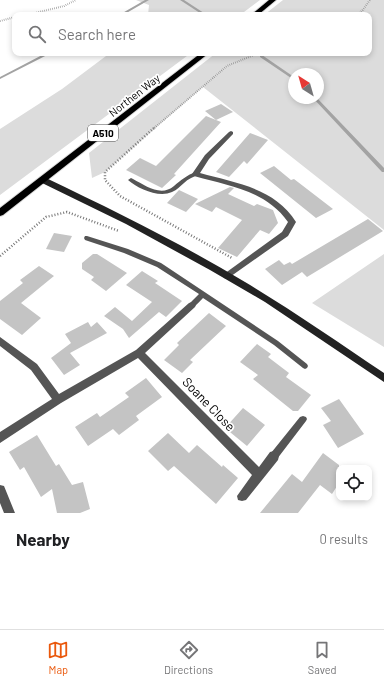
<!DOCTYPE html>
<html lang="en">
<head>
<meta charset="utf-8">
<style>
	:root { --surface:#fff; --page:#f2f2f2; --text:#202124; --muted:#757577; --line:#e0e0e0; --accent:#ea580c }
	body { margin:0; font-family:Barlow,sans-serif; background:var(--page); color:var(--text) }
	.controls { position:absolute; right:12px; bottom:12px; display:grid; overflow:hidden; border-radius:8px; box-shadow:0 2px 6px #0003 }
	.controls button { width:36px; height:36px; display:grid; place-items:center; padding:0; border:0; border-bottom:1px solid var(--line); background:var(--surface); color:var(--text); font:20px sans-serif }
	.compass { position:absolute; left:288px; top:68px; width:36px; height:36px; border-radius:50%; background:var(--surface); box-shadow:0 2px 6px #0003; rotate:323deg }
	.list { margin:0; padding:0; list-style:none }
	h2 { display:flex; justify-content:space-between; align-items:center; height:52px; margin:0; padding:0 16px; font-size:17px }
	h2 small { font-size:13px; font-weight:400; color:var(--muted) }
	.icon { flex:none; width:22px; height:22px; fill:none; stroke:currentColor; stroke-width:2; stroke-linecap:round; stroke-linejoin:round }
	.map { position:relative; flex:none; width:384px; height:513px; overflow:hidden }
	.search { position:absolute; background:var(--surface); box-shadow:0 2px 6px #0003; left:12px; right:12px; top:12px; height:44px; display:flex; align-items:center; gap:10px; box-sizing:border-box; padding:0 14px; border-radius:8px; color:var(--muted); font-size:15px }
	.sheet { height:116px; background:var(--surface) }
	nav { display:flex; justify-content:space-around; align-items:center; box-sizing:border-box; height:56px; border-top:1px solid var(--line); background:var(--surface); font-size:11px; color:var(--muted) }
	nav a { display:grid; justify-items:center; gap:2px }
	nav .on { color:var(--accent) }
	.map>svg:first-child { display:block }
	.green { fill:#dcdcdc; fill-rule:evenodd }
	.lines { fill:none; stroke-linecap:round; stroke-linejoin:round }
	.stream { fill:#a3a3a3; fill-rule:evenodd }
	.building { fill:#c4c4c4 }
	.primary-casing { stroke:#dbdbdb; stroke-width:2 }
	.path-far1 { stroke:#777; stroke-width:2; stroke-dasharray:0.5 1.5; stroke-linecap:butt }
	.path { stroke:#777; stroke-width:2.5; stroke-dasharray:1 2; stroke-linecap:butt }
	.lane { fill:#555; fill-rule:evenodd }
	.street { fill:#555; fill-rule:evenodd }
	.secondary { fill:#222; fill-rule:evenodd }
	.primary { fill:#000; fill-rule:evenodd }
	.labels { text-anchor:middle; dominant-baseline:central; stroke-width:3.5; stroke-linejoin:round; paint-order:stroke }
	.shield { fill:#fff; stroke:#4c4c4c; stroke-width:1 }
	.shield-label { font-size:10px; font-weight:bold; fill:#000 }
	.street-label { font-size:11px; fill:#000; stroke:#fff }
	.near-street-label { font-size:13px; fill:#000; stroke:#fff }
</style>
</head>
<body>
<div class="map">
<svg width="384" height="513" viewBox="0 0 384 513">
	<rect width="100%" height="100%" fill="#fff"/>
	<path class="green" d="M136 0H260L240 15H148L149 5Z
		M283 0H384V230L203 87 105 172 92 178 89 153 216 53H369V15H264ZM294 74H318V98H294Z
		M110 53H191L0 195V129L62 89Z
		M384 254V347L312 303Z"/>
	<g class="lines">
		<path class="stream" d="M145 0H149L123 15H119Z
			M180 0H184L207 15H203Z
			M46 53H51L0 79V77Z
			M260 55H262L294 77V80L260 57Z
			M313 98H317L384 168V172H382Z"/>
	</g>
	<path class="building" d="M221 104 233 112 216 120 205 111Z
		M206 116 221 122 174 174 176 175 162 188 126 170 140 158 156 166Z
		M250 133 268 140 247 164 244 161 229 177 216 172Z
		M274 166 291 180 294 179 333 209 316 218 260 173Z
		M230 187 234 188 228 194 254 206 257 204 273 210 278 223 269 234 260 230 237 257 218 248 242 220 216 207 212 212 195 204Z
		M179 190 198 199 186 212 167 203Z
		M368 219 383 231 307 277 302 272 282 285 265 269 279 260 284 265 290 262 292 264Z
		M54 233 72 236 64 252 46 249Z
		M93 254H97L127 273 106 291 91 280 94 277 82 269V263Z
		M39 266 54 276 21 303 41 318 22 335 0 319V301L23 283 20 280Z
		M142 271 158 281 155 283 182 301 166 317 159 312 129 338 123 329 104 316 115 307 132 321 152 302 126 285Z
		M209 313 226 326 190 360 193 362 182 373 164 360 179 345 177 343Z
		M88 322 91 327 97 322 107 333 70 353 80 365 64 375 51 358 71 343 65 334Z
		M257 344 271 354 268 357 289 373 286 377 311 395 298 411H293L253 379 258 375 240 362Z
		M146 378 162 397 136 416 139 420 119 435 113 429 88 446 75 427 97 413 100 417 129 397 125 393Z
		M339 399 364 434 338 448 323 425 331 421 321 408Z
		M243 408 265 425 247 446 225 428Z
		M168 433 189 453 197 445 222 467 223 465 238 478 216 504 174 466 168 471 148 451Z
		M37 435 56 466 59 464 72 485 83 482 90 509 80 513H57L52 489 41 497 24 467 20 470 9 452Z
		M323 453 339 465V483L332 494 320 485 298 513H260L292 474 302 482Z"/>
	<g class="lines">
		<g class="primary-casing">
			<path id="primary" d="M269 0H276L258 15H251Z
				M201 53H209L3 215 0 216V208Z"/>
		</g>
		<path class="path-far1" d="M27 15 64 6 76 0
			M356 15 362 11 370 0
			M0 21 15 17
			M153 129 227 66 259 53"/>
		<path class="path" d="M154 128 105 172V180L120 196 232 258
			M0 256 46 217 67 212 119 231"/>
		<path class="lane" d="M196 172 199 174 198 175C193 177 188 179 184 183 180 186 177 190 172 192 159 198 138 189 128 180L131 178 133 179C146 186 161 197 174 186 181 180 187 175 196 172Z
			M85 236H87L128 249 161 263 278 341 307 364 308 366 307 368 305 369 303 368 274 345 203 298C200 301 195 308 190 307L189 305 190 303 199 294 157 267 124 253 85 240 84 238Z
			M303 416 306 417 307 419 306 421 277 459 274 460 271 459 270 456 271 453 300 417Z"/>
		<path class="street" d="M231 131 233 132V134L209 159 200 173C236 183 275 188 296 222L288 236 227 279 224 278 223 276 224 274 282 232 288 222C265 190 229 186 194 176L192 174 205 155 229 132Z
			M192 302 195 303 196 305 195 307 145 353 259 467 270 452 274 451 278 452 279 456 278 460 246 500 242 501 238 500 237 496 252 475 138 358 61 403 0 443V432L52 399 31 370 0 346V337L37 364 59 394 136 350 189 303Z
			M0 485 4 486 15 513H4L0 503Z"/>
		<path class="secondary" d="M40 178H46C113 210 180 243 245 282 292 310 338 342 384 373V382L265 302 210 270 126 224 40 182 39 180Z"/>
		<use href="#primary" class="primary"/>
	</g>
	<g class="labels">
		<rect class="shield" x="88" y="125" width="30" height="16" rx="3"/>
		<g class="shield-label">
			<text x="103" y="133">A510</text>
		</g>
		<g class="street-label">
			<text transform="translate(134 95) rotate(-38)">Northen Way</text>
		</g>
		<g class="near-street-label">
			<text transform="translate(209 404) rotate(46)">Soane Close</text>
		</g>
	</g>
</svg>
<div class="controls">
<button><svg class="icon" aria-label="locate" viewBox="0 0 24 24"><circle cx="12" cy="12" r="6"/><path d="M12 2v4M12 18v4M2 12h4M18 12h4"/></svg></button>
</div>
<svg class="compass" viewBox="-18 -18 36 36"><path d="M0-13l5 13h-10z" fill="#e53935"/><path d="M0 13l5-13h-10z" fill="#757577"/></svg>
<div class="search"><svg class="icon" aria-label="search" viewBox="0 0 24 24"><circle cx="10" cy="10" r="6"/><path d="M15 15l6 6"/></svg>Search here</div>
</div>
<section class="sheet">
<h2>Nearby<small>0 results</small></h2>
<ul class="list">
</ul>
</section>
<nav>
<a class="on"><svg class="icon" aria-label="map" viewBox="0 0 24 24"><path d="M3 6l6-2 6 2 6-2v14l-6 2-6-2-6 2zM9 4v14M15 6v14"/></svg>Map</a>
<a><svg class="icon" aria-label="directions" viewBox="0 0 24 24"><path d="M12 3l9 9-9 9-9-9zM9 14v-3h6M13 9l2 2-2 2"/></svg>Directions</a>
<a><svg class="icon" aria-label="saved" viewBox="0 0 24 24"><path d="M7 4h10v16l-5-4-5 4z"/></svg>Saved</a>
</nav>
</body>
</html>
